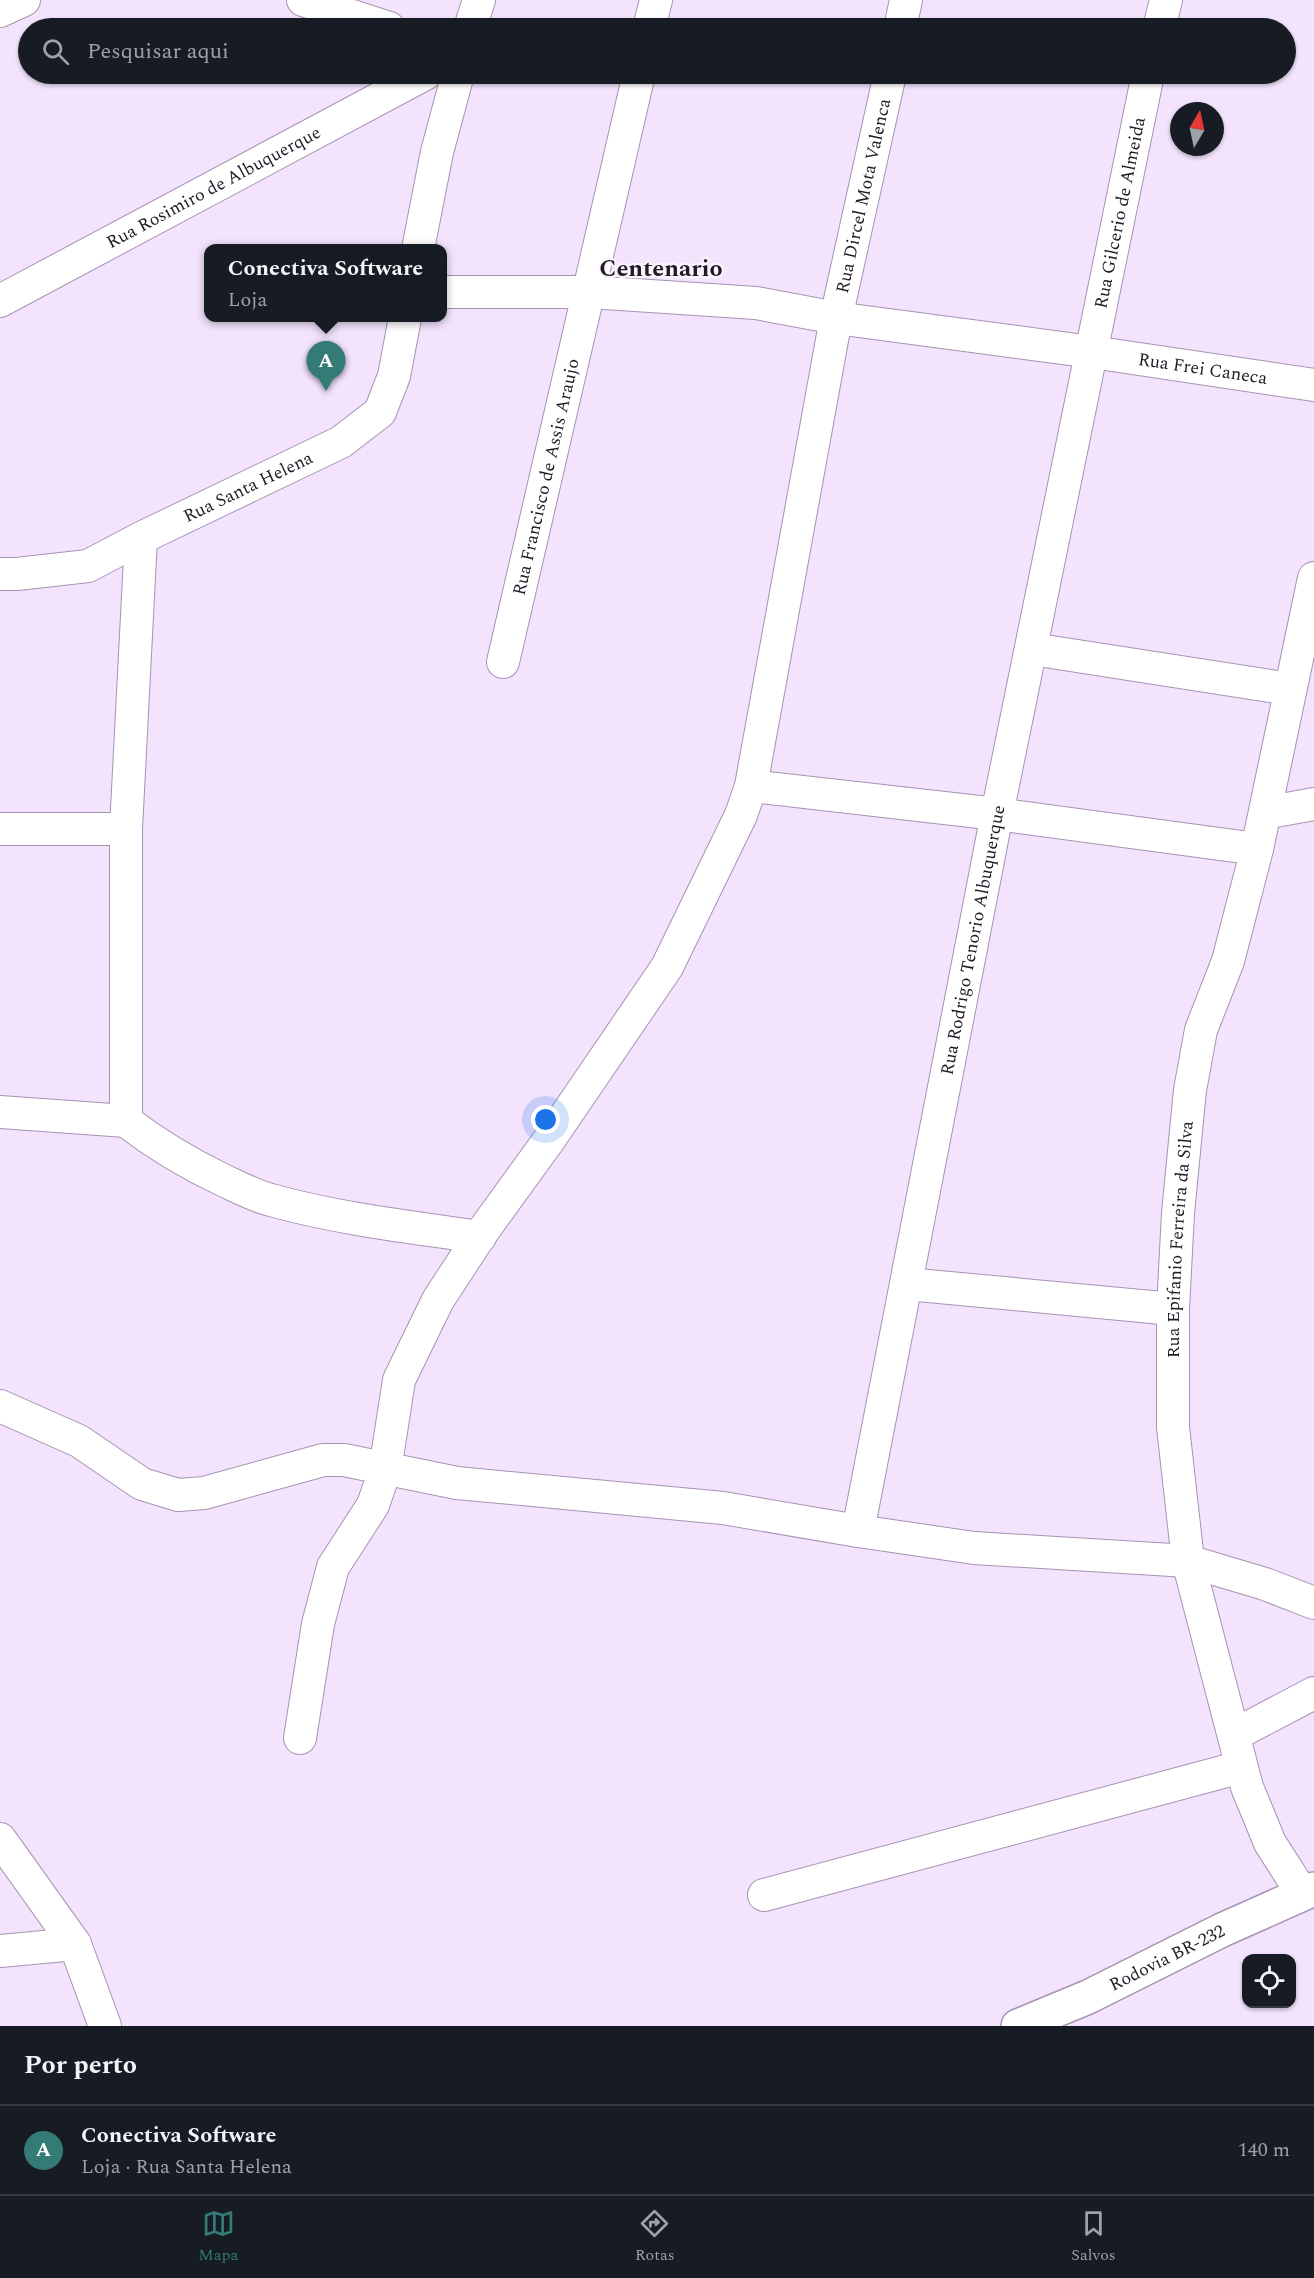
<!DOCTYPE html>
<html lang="pt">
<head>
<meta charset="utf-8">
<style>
	:root { --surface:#171b24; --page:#242831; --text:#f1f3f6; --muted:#9ea1a6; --line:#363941; --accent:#337b74 }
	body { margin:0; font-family:Spectral,serif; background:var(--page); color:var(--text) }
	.controls { position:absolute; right:18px; bottom:18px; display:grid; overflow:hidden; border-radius:12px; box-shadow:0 2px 4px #0004 }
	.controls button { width:54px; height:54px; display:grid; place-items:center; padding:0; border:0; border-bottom:2px solid var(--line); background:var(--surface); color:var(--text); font:30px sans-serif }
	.compass { position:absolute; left:1170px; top:102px; width:54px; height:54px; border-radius:50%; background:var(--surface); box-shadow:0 2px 4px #0004; rotate:9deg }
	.you { position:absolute; left:546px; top:1120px; width:21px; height:21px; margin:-15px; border:4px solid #fff; border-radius:50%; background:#1a73e8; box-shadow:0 0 0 9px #1a73e833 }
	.badge { display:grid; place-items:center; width:39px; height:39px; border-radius:50%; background:var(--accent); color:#fff; font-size:20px; font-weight:700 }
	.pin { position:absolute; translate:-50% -50px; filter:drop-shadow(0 2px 3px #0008) }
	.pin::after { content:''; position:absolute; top:32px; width:21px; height:18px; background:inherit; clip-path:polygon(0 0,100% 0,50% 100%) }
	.popup { position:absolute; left:204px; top:244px; width:243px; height:78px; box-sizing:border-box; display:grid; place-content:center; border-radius:12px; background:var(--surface); filter:drop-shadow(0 2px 4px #0005); font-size:20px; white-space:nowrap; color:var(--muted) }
	.popup b { font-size:22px; color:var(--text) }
	.popup::after { content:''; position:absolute; left:50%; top:100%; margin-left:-12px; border:12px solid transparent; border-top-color:var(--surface) }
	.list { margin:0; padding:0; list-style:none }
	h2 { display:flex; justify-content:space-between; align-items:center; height:78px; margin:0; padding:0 24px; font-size:26px }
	h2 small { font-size:20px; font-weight:400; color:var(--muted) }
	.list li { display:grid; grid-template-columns:39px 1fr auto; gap:18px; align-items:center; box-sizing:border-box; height:90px; padding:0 24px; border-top:2px solid var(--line) }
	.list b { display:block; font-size:22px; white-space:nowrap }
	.list p { margin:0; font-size:20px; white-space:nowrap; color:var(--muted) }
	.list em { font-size:20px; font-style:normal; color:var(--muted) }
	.icon { flex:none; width:33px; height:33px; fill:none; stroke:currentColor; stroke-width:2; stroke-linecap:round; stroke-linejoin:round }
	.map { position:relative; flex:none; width:1314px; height:2026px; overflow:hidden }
	.search { position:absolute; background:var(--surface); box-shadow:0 2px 4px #0004; left:18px; right:18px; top:18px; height:66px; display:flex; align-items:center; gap:15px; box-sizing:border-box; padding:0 21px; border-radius:33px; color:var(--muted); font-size:22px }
	.sheet { height:168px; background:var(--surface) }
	nav { display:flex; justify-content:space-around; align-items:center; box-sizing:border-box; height:84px; border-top:2px solid var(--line); background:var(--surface); font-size:16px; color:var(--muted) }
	nav a { display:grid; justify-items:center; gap:3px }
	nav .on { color:var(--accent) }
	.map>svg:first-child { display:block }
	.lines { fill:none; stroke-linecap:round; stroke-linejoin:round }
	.minor-casing { stroke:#a793b2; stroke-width:34 }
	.trunk-casing { stroke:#a793b2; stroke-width:36 }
	.minor { stroke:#fff; stroke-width:32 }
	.trunk { stroke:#fff; stroke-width:33 }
	.labels { text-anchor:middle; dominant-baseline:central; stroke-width:4.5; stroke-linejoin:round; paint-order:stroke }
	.street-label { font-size:18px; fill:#221b27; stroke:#faf5fc }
	.district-label { font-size:24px; font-weight:bold; fill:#221b27; stroke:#faf5fc }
</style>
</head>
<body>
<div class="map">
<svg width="1314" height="2026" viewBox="0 0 1314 2026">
	<rect width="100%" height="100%" fill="#f3e3fd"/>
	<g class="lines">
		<g class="minor-casing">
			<g id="minor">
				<path d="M303 0 389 28"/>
				<path d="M0 11 24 0"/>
				<path d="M470 28 479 0"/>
				<path d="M649 28 656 0"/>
				<path d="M900 28 906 0"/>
				<path d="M1159 28 1166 0"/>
				<path d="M418 249 437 152 458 74"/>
				<path id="s1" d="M443 292H590L756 303 836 318 1092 352 1314 385"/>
				<path id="s2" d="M0 301 425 74"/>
				<path id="s3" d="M0 574H17L88 566 141 538 341 442 380 412 394 376 405 318"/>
				<path d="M1032 649 1290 689"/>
				<path id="s4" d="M503 662 639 74"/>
				<path d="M751 786 997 814 1257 849"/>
				<path d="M1265 813 1314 804"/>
				<path d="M0 829H126"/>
				<path d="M0 1112 126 1121"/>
				<path d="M126 1121V829L141 538"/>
				<path d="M126 1121C157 1145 189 1164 225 1181 240 1188 255 1196 271 1200 339 1219 410 1227 480 1237"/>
				<path d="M907 1284 1173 1309"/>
				<path d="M0 1406 79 1441 142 1484 178 1495 204 1493 323 1460H344L457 1483 723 1508 858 1531 974 1548 1188 1561 1265 1584 1314 1603"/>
				<path id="s5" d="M858 1531 997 814 1148 74"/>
				<path d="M1234 1735 1314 1693"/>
				<path id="s6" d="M300 1738 318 1624 333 1567 373 1505 385 1470 399 1380 438 1300 483 1231 549 1140 667 967 741 815 751 786 836 318 890 74"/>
				<path d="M0 1839 75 1944 105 2026"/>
				<path id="s7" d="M1302 1893 1270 1843 1247 1787 1188 1561 1173 1427V1309L1178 1213 1190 1090 1201 1030 1228 961 1257 849 1314 578"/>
				<path d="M764 1895 1241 1767"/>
				<path d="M0 1951 75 1944"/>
			</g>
		</g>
		<g class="trunk-casing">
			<g id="trunk">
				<path id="s8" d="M1018 2026 1088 1997 1222 1930 1314 1889"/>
			</g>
		</g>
		<use href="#minor" class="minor"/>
		<use href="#trunk" class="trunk"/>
	</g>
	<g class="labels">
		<g class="street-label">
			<text stroke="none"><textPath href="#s2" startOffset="242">Rua Rosimiro de Albuquerque</textPath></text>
			<text stroke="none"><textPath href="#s6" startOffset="1670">Rua Dircel Mota Valenca</textPath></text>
			<text stroke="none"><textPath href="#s5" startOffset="1344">Rua Gilcerio de Almeida</textPath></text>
			<text stroke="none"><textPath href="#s1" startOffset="765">Rua Frei Caneca</textPath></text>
			<text stroke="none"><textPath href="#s4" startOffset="190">Rua Francisco de Assis Araujo</textPath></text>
			<text stroke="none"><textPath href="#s3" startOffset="267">Rua Santa Helena</textPath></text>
			<text stroke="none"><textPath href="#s5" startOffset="602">Rua Rodrigo Tenorio Albuquerque</textPath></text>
			<text stroke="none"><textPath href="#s7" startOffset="676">Rua Epifanio Ferreira da Silva</textPath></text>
			<text stroke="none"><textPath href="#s8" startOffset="164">Rodovia BR-232</textPath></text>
		</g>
		<g class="district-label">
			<text x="661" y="269">Centenario</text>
		</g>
	</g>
</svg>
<div class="controls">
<button><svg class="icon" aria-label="locate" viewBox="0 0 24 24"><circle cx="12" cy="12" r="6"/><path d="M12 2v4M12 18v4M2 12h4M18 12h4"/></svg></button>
</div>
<svg class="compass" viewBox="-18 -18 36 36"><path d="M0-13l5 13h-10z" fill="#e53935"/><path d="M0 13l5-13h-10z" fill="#9ea1a6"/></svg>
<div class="you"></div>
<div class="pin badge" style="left:326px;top:391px">A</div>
<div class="popup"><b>Conectiva Software</b>Loja</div>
<div class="search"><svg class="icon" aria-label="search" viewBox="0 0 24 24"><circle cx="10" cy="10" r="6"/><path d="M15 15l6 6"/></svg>Pesquisar aqui</div>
</div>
<section class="sheet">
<h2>Por perto<small></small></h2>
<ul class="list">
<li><span class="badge">A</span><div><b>Conectiva Software</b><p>Loja · Rua Santa Helena</p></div><em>140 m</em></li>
</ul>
</section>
<nav>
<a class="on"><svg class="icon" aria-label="map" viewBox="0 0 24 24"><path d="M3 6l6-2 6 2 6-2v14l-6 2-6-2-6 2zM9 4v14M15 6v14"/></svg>Mapa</a>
<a><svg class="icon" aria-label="directions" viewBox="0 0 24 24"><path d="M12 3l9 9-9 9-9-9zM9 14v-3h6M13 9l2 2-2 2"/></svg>Rotas</a>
<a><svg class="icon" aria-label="saved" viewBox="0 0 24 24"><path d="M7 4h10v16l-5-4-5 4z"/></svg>Salvos</a>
</nav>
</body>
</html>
